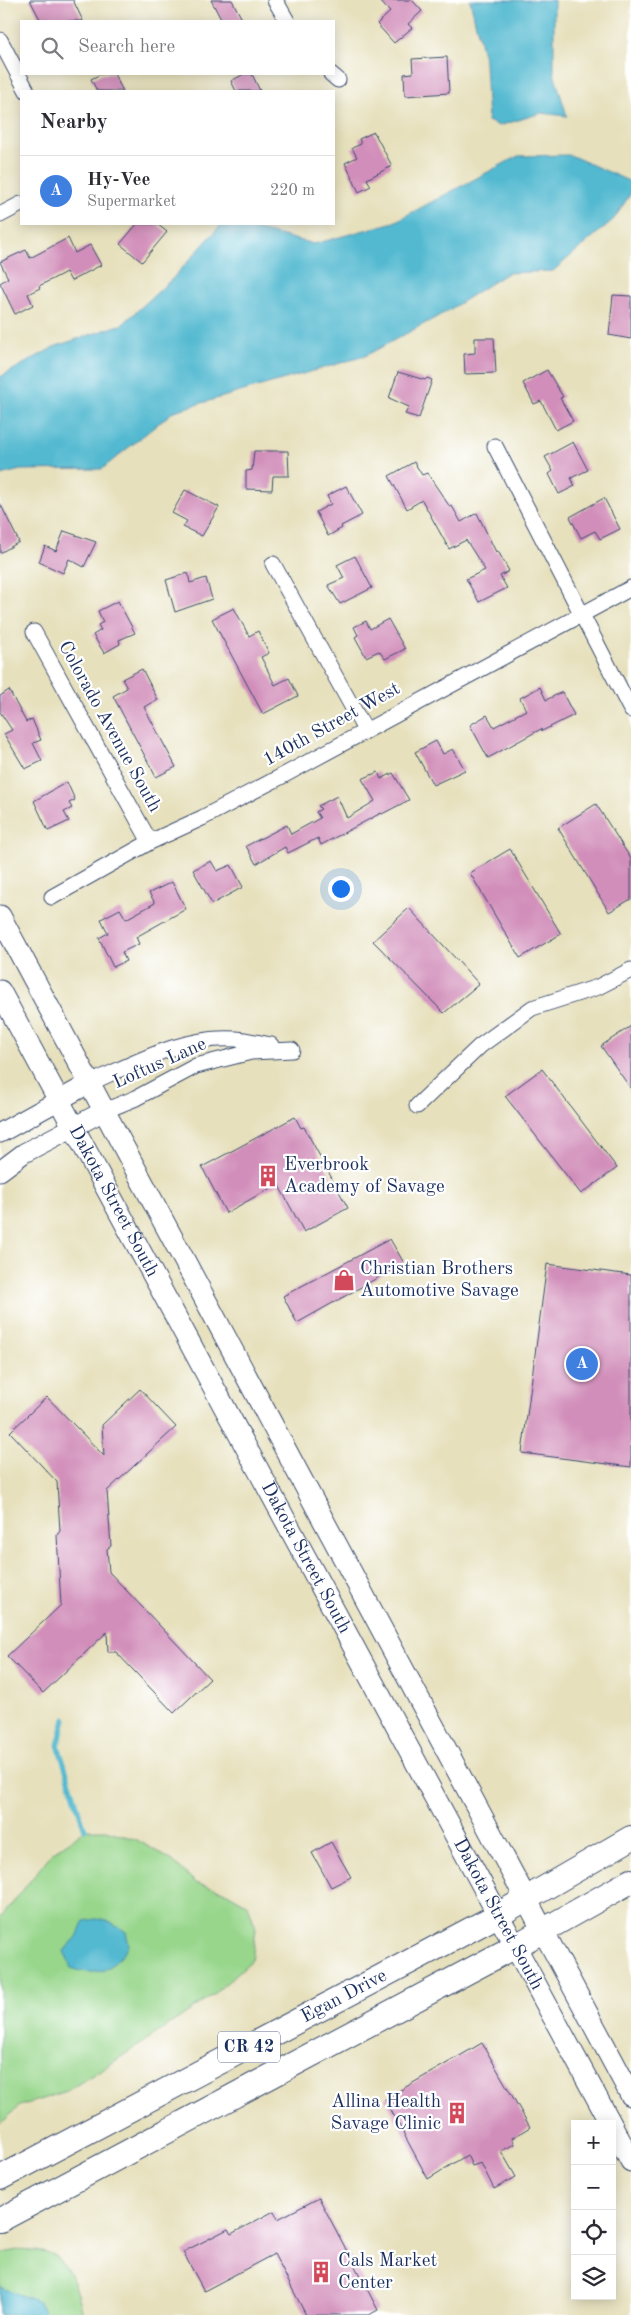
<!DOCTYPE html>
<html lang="en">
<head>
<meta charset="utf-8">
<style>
	:root { --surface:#fff; --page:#f2f2f3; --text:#2b2b33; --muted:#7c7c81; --line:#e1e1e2; --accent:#ea580c }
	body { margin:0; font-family:"Old Standard TT",serif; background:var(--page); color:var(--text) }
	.controls { position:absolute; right:15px; bottom:15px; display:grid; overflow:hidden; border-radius:0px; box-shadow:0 2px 12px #0003 }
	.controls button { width:45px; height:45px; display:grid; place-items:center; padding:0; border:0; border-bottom:1px solid var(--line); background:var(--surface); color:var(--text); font:25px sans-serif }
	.you { position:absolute; left:340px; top:888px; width:18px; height:18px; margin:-12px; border:4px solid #fff; border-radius:50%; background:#1a73e8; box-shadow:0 0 0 8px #1a73e833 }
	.badge { display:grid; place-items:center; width:32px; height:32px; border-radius:50%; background:var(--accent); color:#fff; font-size:16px; font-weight:700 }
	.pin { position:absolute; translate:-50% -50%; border:2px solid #fff; box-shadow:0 1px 5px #0006 }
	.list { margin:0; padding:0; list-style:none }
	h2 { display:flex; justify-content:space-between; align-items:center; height:65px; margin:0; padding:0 20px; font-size:21px }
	h2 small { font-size:16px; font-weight:400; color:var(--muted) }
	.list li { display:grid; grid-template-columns:32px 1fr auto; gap:15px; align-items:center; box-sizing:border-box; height:70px; padding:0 20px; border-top:1px solid var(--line) }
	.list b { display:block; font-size:19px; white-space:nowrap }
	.list p { margin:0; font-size:16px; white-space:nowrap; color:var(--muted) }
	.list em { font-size:16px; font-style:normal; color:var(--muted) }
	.icon { flex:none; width:28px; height:28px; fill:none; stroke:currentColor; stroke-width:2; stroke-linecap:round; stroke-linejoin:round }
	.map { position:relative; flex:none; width:631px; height:2315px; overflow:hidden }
	.search { position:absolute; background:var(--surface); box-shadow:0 2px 12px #0003; left:20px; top:20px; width:315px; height:55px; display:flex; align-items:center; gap:12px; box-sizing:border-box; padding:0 18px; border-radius:0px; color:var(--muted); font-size:19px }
	.panel { position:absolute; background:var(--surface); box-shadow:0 2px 12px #0003; left:20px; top:90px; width:315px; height:135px; border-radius:0px }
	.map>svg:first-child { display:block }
	.green { fill:#97d68b; stroke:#598274; fill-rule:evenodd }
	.water { fill:#52b9d0; stroke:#367497 }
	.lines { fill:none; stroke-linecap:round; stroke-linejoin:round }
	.stream { stroke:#52b9d0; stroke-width:5 }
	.building { fill:#d18eba }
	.minor-casing { stroke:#394a6c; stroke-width:17 }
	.tertiary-casing { stroke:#394a6c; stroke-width:21 }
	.secondary-casing { stroke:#394a6c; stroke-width:23 }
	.trunk-casing { stroke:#394a6c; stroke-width:26 }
	.minor { stroke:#fff; stroke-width:15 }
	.tertiary { stroke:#fff; stroke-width:19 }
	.secondary { stroke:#fff; stroke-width:21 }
	.trunk { stroke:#fff; stroke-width:24 }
	.labels { text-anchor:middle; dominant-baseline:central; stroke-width:4.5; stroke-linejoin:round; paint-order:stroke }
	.shield { fill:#fff; stroke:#5f6d8e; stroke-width:1 }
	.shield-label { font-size:18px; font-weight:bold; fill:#1b2f5e }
	.street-label { font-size:19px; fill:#1b2f5e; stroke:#fff }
	.poi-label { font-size:19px; fill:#1b2f5e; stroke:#fff; text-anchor:start }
</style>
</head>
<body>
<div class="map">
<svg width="631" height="2315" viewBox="0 0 631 2315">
	<rect width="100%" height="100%" fill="#fff"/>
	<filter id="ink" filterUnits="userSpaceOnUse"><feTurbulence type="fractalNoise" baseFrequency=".02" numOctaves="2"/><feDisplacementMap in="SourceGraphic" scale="10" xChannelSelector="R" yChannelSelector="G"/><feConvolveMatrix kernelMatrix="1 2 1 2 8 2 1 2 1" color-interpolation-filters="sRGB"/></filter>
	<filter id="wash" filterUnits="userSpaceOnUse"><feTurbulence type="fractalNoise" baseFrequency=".0096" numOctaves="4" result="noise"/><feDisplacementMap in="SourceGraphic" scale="20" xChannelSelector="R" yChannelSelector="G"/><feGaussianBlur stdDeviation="1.12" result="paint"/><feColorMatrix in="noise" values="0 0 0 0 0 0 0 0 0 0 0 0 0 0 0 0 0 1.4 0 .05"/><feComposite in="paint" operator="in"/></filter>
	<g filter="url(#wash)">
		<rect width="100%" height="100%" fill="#e6e0bc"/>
		<path class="green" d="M85 1830H106L137 1840 173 1861 196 1883 222 1890 248 1905 256 1929 252 1960 212 1996 115 2061 67 2091 20 2106 0 2124V1919L52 1853ZM77 1937 121 1957 111 1964 64 1951Z
			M17 2250C29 2251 48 2250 58 2259 74 2273 79 2296 83 2315H0V2254Z"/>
		<path class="water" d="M470 0H554V73L567 116 541 113 499 126 488 121 485 63Z
			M570 155 631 182V193L614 219 553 271 507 273 446 312 365 356 174 411 102 469 21 470 0 475V377L56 346 123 324 173 278 222 224H236L314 244 394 222 518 156Z
			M96 1919 111 1922 126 1932 129 1945C111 1970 101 1978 71 1968L64 1951 77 1937 84 1921Z
			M0 2287 39 2302 45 2313 43 2315H0Z"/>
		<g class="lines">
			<path class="stream" d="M65 1719 58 1745 85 1830"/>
		</g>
		<g id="blocks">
			<path class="building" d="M30 0H73L83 21H41Z
				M211 0H232L243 21H222Z
				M379 0H412L422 11 408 24 412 28 394 43 377 24 390 12Z
				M447 57 449 93 405 96 404 74 413 73 412 59Z
				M101 74H114L123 91H97L91 79Z
				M244 74H252L260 91H236L231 81Z
				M374 132 392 166 367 179 371 186 359 192 345 163 357 157 352 148 361 144 359 139Z
				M137 224H157L167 232 142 262 120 244Z
				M68 238 75 253 90 245 101 265 71 281 66 272 39 286 40 288 28 294 33 305 15 314 0 283 8 278 0 262 26 250 30 258Z
				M613 295 631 296V339L609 335Z
				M475 338H494L496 373 465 374 464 354 475 353Z
				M547 370 563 397 560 398 573 421 556 430 541 401 534 404 523 383Z
				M398 372 425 380 427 378 432 380 419 418 405 414 409 407 389 398Z
				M573 442 588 470 571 478 575 486 559 494 549 474 553 471 545 457Z
				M254 451H288L289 476H273L272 490 246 489V471L252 470Z
				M414 462 422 475 427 473 450 507 452 506 461 522 477 513 496 552 498 551 509 571 500 576 507 588 479 602 466 579 485 570 466 540 449 549 422 500 407 509 389 476Z
				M346 486 362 515 341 526 342 528 328 536 316 512 331 504 327 496Z
				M185 490 219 507 202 536 183 527 187 521 172 513Z
				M604 498 620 529 600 539 595 531 581 538 570 517Z
				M0 503 19 542 0 553Z
				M64 531 96 542 84 567 69 559 63 573 39 562 45 546 56 551Z
				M355 556 372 588 340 604 328 585 344 578 337 565Z
				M188 573 190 583 206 578 212 599 175 612 166 580Z
				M118 601 135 633 119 640 120 644 104 653 93 635 101 630 98 625 103 622 98 611Z
				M234 608 249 636 258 631 269 653 261 657 275 685 289 678 298 696 263 714 212 619Z
				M388 619 405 649 385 659 379 651 366 657 355 637 358 635 354 627 366 621 370 629Z
				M142 669 158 700 144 707 176 767 156 777 113 696 127 688 122 679Z
				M540 687 546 700 562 692 574 715 542 731 541 729 488 758 470 725 487 715 494 727 526 710 520 698Z
				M9 690 26 722 32 719 41 740 33 743 42 761 25 769 4 734 12 730 0 712V696Z
				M436 741 443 754 453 749 465 770 433 785 415 752Z
				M378 772 381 779 393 773 409 800 382 814 381 813 321 845 318 838 288 853 285 847 256 864 246 846 287 825 291 834 320 818 316 812 321 809 318 806 337 796 347 818 375 801 362 779Z
				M67 782 75 800 69 803 72 808 64 812 69 821 48 831 34 801Z
				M596 804 631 859V899L609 912 558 828Z
				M510 849 561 934 520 958 470 873Z
				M211 861 217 871 231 865 243 887 212 904 193 870Z
				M172 882 186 909 136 937 139 944 122 952 126 961 113 967 99 938 108 933 101 919 120 909 126 919 155 903 149 893Z
				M409 908 479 984 444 1013 373 941Z
				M631 1026V1089L601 1046Z
				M542 1069 617 1168 581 1194 505 1096Z
				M295 1117 301 1128 304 1127 348 1208 304 1232 278 1184 226 1213 202 1167Z
				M390 1239 404 1263 297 1323 283 1296Z
				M547 1264 631 1275V1467L522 1453Z
				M140 1389 176 1427 107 1491 111 1546 107 1549 109 1572 210 1679 174 1713 116 1652H108L107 1632 43 1693 7 1656 61 1605 57 1535 60 1531 57 1482 10 1432 47 1397 104 1456 102 1425Z
				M331 1842 351 1877 331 1887 312 1853Z
				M482 2043 530 2127 512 2138 515 2144 501 2151 516 2177 494 2189 481 2163 472 2166 467 2155 428 2179 385 2099Z
				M319 2198 378 2310 369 2315H306L274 2254 204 2291 183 2252 228 2229 231 2234 274 2211 278 2219Z"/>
		</g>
	</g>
	<g filter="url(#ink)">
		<use href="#blocks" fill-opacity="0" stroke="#394a6c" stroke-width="1"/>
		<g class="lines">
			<g class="minor-casing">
				<path id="minor" d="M275 0 287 21
					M0 40 27 91
					M331 74 338 80
					M0 215 21 204
					M495 446 631 710
					M273 564 365 730
					M34 632 150 842
					M52 897 150 842 202 818 286 774 631 588
					M90 1083C135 1063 185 1035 236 1039 248 1040 259 1043 271 1045
					M417 1106 480 1046 532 1008 598 987 631 970
					M104 1111 136 1098 196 1066 251 1052 292 1050"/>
			</g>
			<g class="tertiary-casing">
				<path id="tertiary" d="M0 1133 90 1083
					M0 1171 24 1153 104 1111"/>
			</g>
			<g class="secondary-casing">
				<g id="secondary">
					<path d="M0 916 631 2095"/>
					<path id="s1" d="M0 991 611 2124"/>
					<path d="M612 2126 631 2161"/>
				</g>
			</g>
			<g class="trunk-casing">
				<g id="trunk">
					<path id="s2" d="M0 2178 498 1915 631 1838"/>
					<path d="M0 2220 514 1947 631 1881"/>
				</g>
			</g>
			<use href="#minor" class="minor"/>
			<use href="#tertiary" class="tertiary"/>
			<use href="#secondary" class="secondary"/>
			<use href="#trunk" class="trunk"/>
		</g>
	</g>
	<defs>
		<g id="building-bare" transform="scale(1.725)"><path d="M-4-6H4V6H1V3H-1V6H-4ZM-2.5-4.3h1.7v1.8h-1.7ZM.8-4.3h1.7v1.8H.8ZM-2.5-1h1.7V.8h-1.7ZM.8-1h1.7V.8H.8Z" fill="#d1495b" stroke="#fff" stroke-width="2.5" paint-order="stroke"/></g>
		<g id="shop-bare" transform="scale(1.725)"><path d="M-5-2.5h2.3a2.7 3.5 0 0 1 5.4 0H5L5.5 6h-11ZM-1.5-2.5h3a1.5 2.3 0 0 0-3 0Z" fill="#d1495b" stroke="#fff" stroke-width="2.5" paint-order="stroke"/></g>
	</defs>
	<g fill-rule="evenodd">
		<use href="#building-bare" x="268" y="1176"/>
		<use href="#shop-bare" x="344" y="1280"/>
		<use href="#building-bare" x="457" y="2113"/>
		<use href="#building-bare" x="321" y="2272"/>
	</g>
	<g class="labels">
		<rect class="shield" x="218" y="2031.5" width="62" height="31" rx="4"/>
		<g class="shield-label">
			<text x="249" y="2047">CR 42</text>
		</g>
		<g class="street-label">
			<text transform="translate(332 725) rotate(-29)">140th Street West</text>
			<text transform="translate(109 727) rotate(61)">Colorado Avenue South</text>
			<text transform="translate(160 1064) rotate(-24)">Loftus Lane</text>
			<text stroke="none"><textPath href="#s1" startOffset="239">Dakota Street South</textPath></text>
			<text stroke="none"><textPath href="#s1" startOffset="644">Dakota Street South</textPath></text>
			<text stroke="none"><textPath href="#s1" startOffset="1049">Dakota Street South</textPath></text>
			<text stroke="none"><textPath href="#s2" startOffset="389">Egan Drive</textPath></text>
		</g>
		<g class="poi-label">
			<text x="284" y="1165">Everbrook<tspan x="284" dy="22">Academy of Savage</tspan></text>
			<text x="360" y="1269">Christian Brothers<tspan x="360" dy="22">Automotive Savage</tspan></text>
			<text x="441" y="2102" text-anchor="end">Allina Health<tspan x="441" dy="22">Savage Clinic</tspan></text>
			<text x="338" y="2261">Cals Market<tspan x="338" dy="22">Center</tspan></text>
		</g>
	</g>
</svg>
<div class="controls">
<button>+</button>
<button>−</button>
<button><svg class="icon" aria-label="locate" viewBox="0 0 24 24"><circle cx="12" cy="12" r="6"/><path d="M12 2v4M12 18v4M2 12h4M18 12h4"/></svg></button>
<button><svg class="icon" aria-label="layers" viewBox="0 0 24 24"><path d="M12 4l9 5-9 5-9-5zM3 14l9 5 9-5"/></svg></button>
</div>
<div class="you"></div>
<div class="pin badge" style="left:582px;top:1364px;background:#3f7fe0">A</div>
<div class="search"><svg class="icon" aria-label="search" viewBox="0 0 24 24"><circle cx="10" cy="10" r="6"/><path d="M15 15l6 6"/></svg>Search here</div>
<section class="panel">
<h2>Nearby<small></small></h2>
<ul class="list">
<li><span class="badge" style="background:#3f7fe0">A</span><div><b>Hy-Vee</b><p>Supermarket</p></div><em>220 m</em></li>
</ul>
</section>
</div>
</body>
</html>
